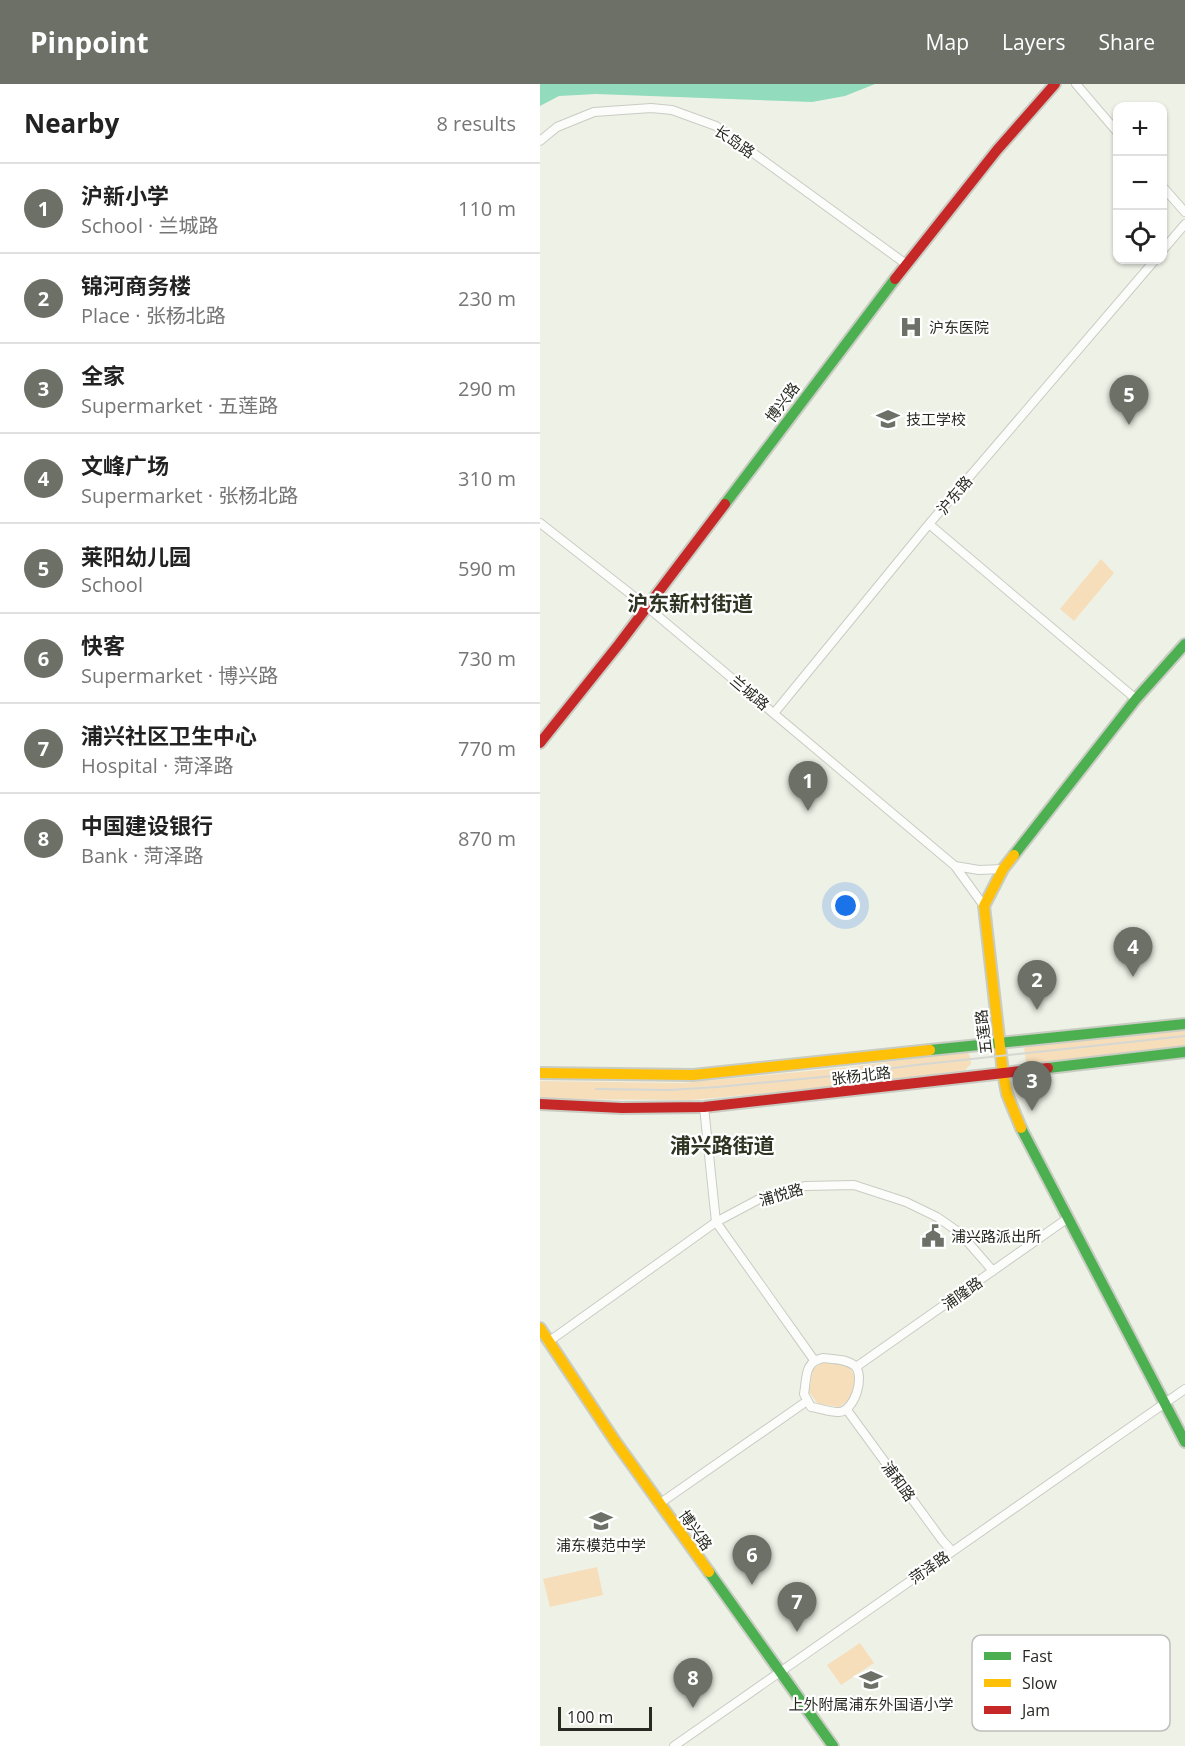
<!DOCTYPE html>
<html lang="en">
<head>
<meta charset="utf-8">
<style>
	:root { --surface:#fff; --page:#f6f6f6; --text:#222; --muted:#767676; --line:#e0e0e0; --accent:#6d7067 }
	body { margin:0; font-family:"Open Sans","Noto Sans SC",sans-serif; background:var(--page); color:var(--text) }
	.controls { position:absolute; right:18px; top:18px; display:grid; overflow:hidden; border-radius:12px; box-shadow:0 2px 4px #0004 }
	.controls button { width:54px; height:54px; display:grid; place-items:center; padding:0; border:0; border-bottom:2px solid var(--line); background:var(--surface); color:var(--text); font:30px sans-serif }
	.scale { position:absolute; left:18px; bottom:15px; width:94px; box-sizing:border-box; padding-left:6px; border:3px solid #282a22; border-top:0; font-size:16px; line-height:21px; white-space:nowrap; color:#282a22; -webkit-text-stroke:4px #fff; paint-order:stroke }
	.you { position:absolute; left:306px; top:822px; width:21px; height:21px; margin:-15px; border:4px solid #fff; border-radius:50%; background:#1a73e8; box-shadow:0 0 0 9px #1a73e833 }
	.badge { display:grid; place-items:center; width:39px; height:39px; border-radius:50%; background:var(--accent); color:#fff; font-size:20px; font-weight:700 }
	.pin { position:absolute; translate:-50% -50px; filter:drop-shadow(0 2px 3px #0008) }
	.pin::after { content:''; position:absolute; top:32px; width:21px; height:18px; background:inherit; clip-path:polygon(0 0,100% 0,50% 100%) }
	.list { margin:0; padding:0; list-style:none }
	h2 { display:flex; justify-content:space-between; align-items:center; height:78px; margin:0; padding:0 24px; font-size:26px }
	h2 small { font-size:20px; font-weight:400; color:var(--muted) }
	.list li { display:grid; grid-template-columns:39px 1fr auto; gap:18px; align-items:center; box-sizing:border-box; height:90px; padding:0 24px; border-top:2px solid var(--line) }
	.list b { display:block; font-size:22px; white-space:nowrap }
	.list p { margin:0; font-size:20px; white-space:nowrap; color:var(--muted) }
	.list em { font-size:20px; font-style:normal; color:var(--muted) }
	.icon { flex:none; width:33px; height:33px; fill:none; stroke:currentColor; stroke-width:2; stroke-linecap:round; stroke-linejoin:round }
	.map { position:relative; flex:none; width:645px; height:1662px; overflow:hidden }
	header { display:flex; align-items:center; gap:36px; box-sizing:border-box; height:84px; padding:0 30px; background:var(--accent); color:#fff }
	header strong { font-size:28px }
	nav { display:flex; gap:33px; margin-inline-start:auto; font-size:21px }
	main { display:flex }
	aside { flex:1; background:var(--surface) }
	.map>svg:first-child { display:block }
	.green { fill:#f6debb }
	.water { fill:#92dcbd }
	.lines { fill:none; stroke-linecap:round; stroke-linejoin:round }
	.street-casing { stroke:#c9ccc3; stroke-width:10 }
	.fast-casing { stroke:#c9ccc3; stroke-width:14 }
	.slow-casing { stroke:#c9ccc3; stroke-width:14 }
	.jam-casing { stroke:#c9ccc3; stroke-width:14 }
	.street { stroke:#fcfdfb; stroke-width:8 }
	.fast { stroke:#4caf50; stroke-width:10 }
	.slow { stroke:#ffc107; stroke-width:10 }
	.jam { stroke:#c62828; stroke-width:10 }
	.rail { stroke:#d5d7d3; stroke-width:2 }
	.labels { text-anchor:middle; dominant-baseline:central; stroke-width:4.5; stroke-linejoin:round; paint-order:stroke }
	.street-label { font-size:15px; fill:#282a22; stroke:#fff }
	.poi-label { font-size:15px; fill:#282a22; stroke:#fff; text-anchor:start }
	.district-label { font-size:21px; font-weight:bold; fill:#303423; stroke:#fff }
	.key { fill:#fff; stroke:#bebfbd; stroke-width:1.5 }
	.key-label { font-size:16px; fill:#282a22 }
</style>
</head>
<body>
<header>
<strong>Pinpoint</strong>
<nav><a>Map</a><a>Layers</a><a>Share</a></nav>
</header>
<main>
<aside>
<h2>Nearby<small>8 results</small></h2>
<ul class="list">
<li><span class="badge">1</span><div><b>沪新小学</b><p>School · 兰城路</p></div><em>110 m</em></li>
<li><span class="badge">2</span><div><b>锦河商务楼</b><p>Place · 张杨北路</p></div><em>230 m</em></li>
<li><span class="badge">3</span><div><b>全家</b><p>Supermarket · 五莲路</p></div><em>290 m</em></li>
<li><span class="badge">4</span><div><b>文峰广场</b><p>Supermarket · 张杨北路</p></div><em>310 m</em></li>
<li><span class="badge">5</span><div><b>莱阳幼儿园</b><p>School</p></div><em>590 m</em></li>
<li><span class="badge">6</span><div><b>快客</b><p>Supermarket · 博兴路</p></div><em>730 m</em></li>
<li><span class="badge">7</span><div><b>浦兴社区卫生中心</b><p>Hospital · 菏泽路</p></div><em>770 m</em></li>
<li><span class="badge">8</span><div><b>中国建设银行</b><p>Bank · 菏泽路</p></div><em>870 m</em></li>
</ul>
</aside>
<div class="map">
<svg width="645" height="1662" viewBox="0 0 645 1662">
	<rect width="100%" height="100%" fill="#eef1e6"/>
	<path class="green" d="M561 475 574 489 534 537 520 525Z
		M645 945V962L490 980 486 978 484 964 488 962Z
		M421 968H427L430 972 431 980 425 986 314 1001 151 1016 0 1015V997L142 999 310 983Z
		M285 1277 308 1281 316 1294 311 1315 299 1323 278 1320 269 1308 273 1285Z
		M57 1483 63 1511 10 1523 3 1495Z
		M320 1559 334 1579 301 1601 287 1581Z"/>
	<path class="water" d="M0 0H335L305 12 272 18 56 10 19 12 0 22Z"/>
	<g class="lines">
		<g class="street-casing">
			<path id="street" d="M536 0 578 49
				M0 57 17 43 54 28 111 24 132 26 176 42 366 180
				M622 102 645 128
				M622 167 645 140
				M0 439 106 522 415 782 444 822
				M389 440 596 615
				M235 628 389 440 615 176
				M415 782 439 786 463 785
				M164 1023 176 1138 274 1276
				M8 1258 176 1138 223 1113 265 1102 314 1101 366 1118 397 1133 420 1149 453 1187
				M283 1274C293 1275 307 1275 315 1282 325 1292 315 1327 299 1328 291 1329 280 1324 271 1323L264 1310C267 1293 264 1278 283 1274Z
				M316 1283 528 1134
				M307 1326 402 1456 412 1467
				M119 1420 267 1317
				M134 1662 645 1305"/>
		</g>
		<g class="fast-casing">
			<path id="fast" d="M185 420 355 195
				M474 771 596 615 645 560
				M390 966 645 940
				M508 984 645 968
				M481 1044 645 1358
				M169 1488 293 1662"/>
		</g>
		<g class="slow-casing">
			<path id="slow" d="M474 771 463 785 444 822 463 989 467 1010 481 1044
				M0 989 153 991 390 966
				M0 1244 75 1357 169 1488"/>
		</g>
		<g class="jam-casing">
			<path id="jam" d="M355 195 457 66 515 0
				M0 659 79 560 185 420
				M0 1020 82 1024 164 1023 508 984"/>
		</g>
		<use href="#street" class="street"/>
		<use href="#fast" class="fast"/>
		<use href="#slow" class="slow"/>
		<use href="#jam" class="jam"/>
		<path class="rail" d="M56 1005 129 1006 178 1003 293 992 376 981 645 952"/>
	</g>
	<defs>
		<g id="hospital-bare" transform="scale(1.8)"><path d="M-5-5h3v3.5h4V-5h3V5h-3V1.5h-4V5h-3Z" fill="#6d7067" stroke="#fff" stroke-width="2.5" paint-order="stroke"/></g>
		<g id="school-bare" transform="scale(1.8)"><path d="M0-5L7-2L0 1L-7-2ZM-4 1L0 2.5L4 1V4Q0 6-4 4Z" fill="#6d7067" stroke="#fff" stroke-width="2.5" paint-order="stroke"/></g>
		<g id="civic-bare" transform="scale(1.8)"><path d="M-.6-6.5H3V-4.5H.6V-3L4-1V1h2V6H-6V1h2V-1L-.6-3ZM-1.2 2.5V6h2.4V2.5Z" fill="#6d7067" stroke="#fff" stroke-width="2.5" paint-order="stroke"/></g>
	</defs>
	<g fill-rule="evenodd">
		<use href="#hospital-bare" x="371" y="243"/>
		<use href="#school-bare" x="348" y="335"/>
		<use href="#civic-bare" x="393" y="1152"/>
		<use href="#school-bare" x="61" y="1437"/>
		<use href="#school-bare" x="331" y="1596"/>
	</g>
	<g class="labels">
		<g class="street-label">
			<text transform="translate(195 57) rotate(34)">长岛路</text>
			<text transform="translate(242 318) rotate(-53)">博兴路</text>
			<text transform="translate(414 411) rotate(-50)">沪东路</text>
			<text transform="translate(210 608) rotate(40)">兰城路</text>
			<text transform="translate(443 948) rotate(-97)">五莲路</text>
			<text transform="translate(321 991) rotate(-7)">张杨北路</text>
			<text transform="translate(241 1110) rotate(-16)">浦悦路</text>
			<text transform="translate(422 1209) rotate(-35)">浦隆路</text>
			<text transform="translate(359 1397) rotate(54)">浦和路</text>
			<text transform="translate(156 1446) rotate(55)">博兴路</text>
			<text transform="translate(389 1483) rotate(-35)">菏泽路</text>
		</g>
		<g class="poi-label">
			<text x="389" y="243">沪东医院</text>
			<text x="366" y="335">技工学校</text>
			<text x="411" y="1152">浦兴路派出所</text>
			<text x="61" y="1461" text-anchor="middle">浦东模范中学</text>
			<text x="331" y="1620" text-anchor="middle">上外附属浦东外国语小学</text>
		</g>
		<g class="district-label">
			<text x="150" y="519">沪东新村街道</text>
			<text x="182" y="1061">浦兴路街道</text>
		</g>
	</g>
	<rect x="432" y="1551" width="198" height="96" rx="9" class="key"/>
	<rect x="444" y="1568" width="27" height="8" fill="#4caf50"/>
	<rect x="444" y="1595" width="27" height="8" fill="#ffc107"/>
	<rect x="444" y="1622" width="27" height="8" fill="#c62828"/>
	<g class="key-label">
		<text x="482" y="1578">Fast</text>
		<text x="482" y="1605">Slow</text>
		<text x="482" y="1632">Jam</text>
	</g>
</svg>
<div class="controls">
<button>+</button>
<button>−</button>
<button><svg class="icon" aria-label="locate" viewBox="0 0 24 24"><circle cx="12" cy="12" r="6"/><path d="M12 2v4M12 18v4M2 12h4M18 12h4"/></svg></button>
</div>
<div class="scale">100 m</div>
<div class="you"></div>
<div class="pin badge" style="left:268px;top:727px">1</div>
<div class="pin badge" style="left:497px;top:926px">2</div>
<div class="pin badge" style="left:492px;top:1027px">3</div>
<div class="pin badge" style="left:593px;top:893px">4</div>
<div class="pin badge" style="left:589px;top:341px">5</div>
<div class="pin badge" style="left:212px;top:1501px">6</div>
<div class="pin badge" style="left:257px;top:1548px">7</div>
<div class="pin badge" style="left:153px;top:1624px">8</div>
</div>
</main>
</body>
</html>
